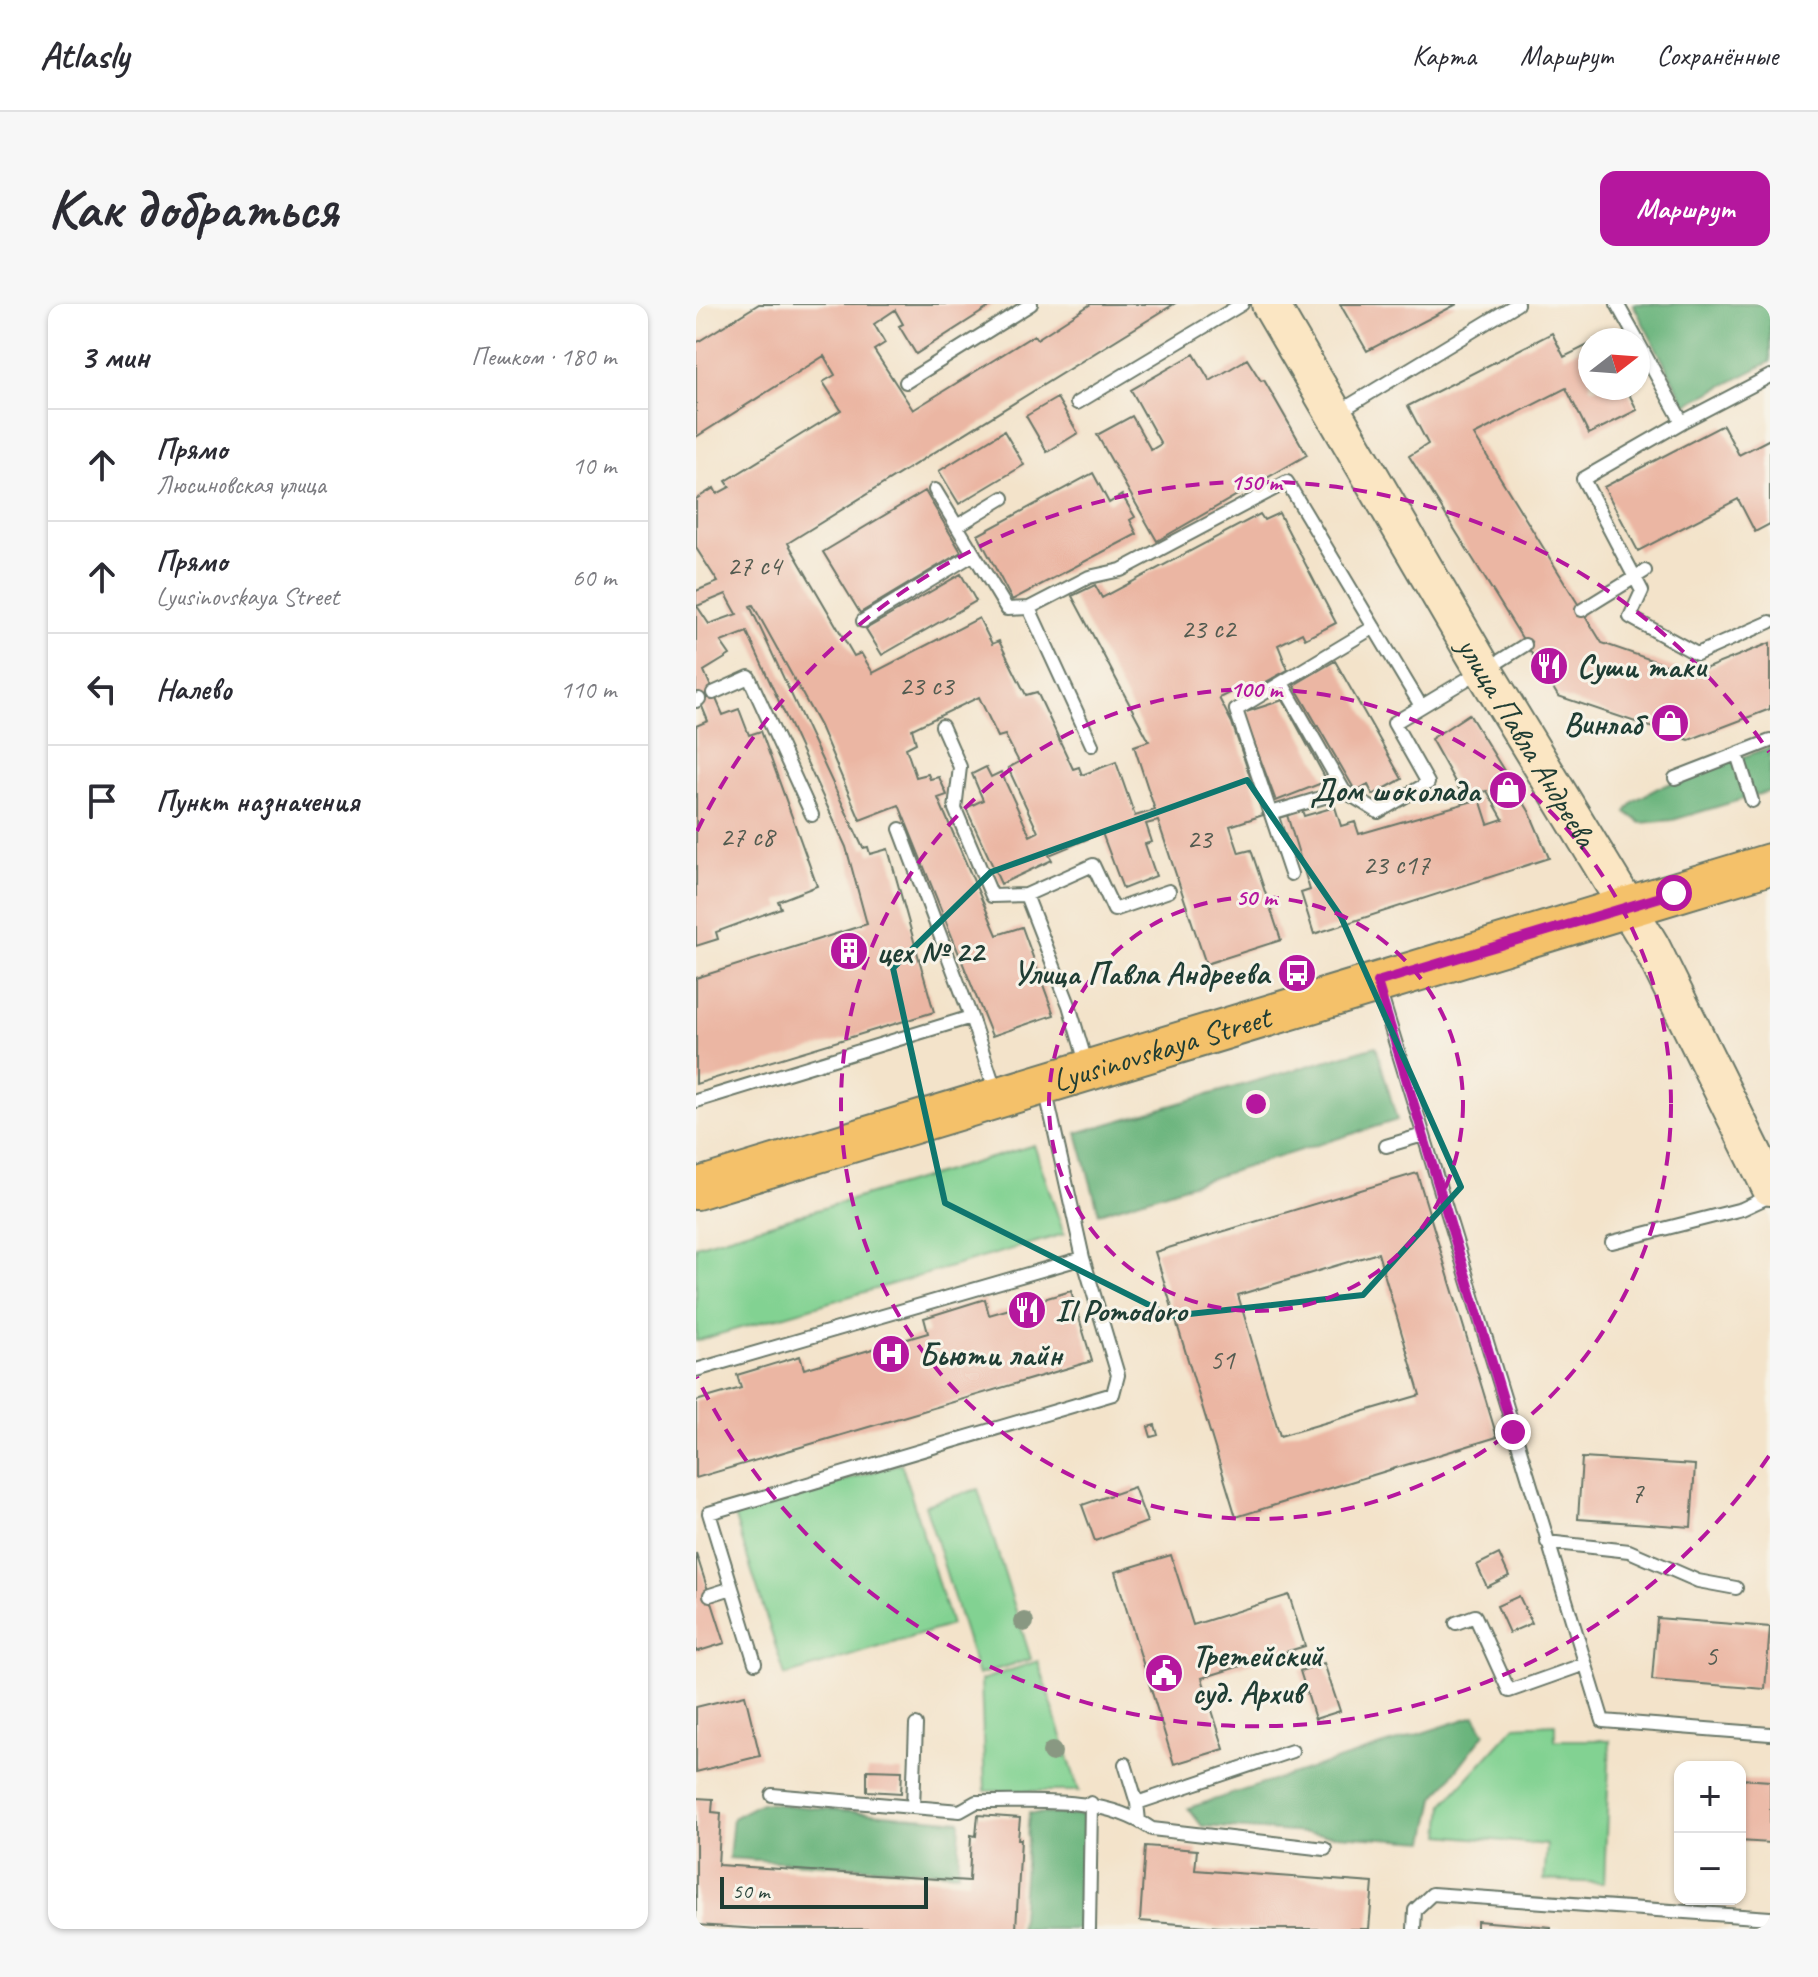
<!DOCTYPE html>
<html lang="ru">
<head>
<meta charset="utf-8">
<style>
	:root { --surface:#fff; --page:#f7f7f7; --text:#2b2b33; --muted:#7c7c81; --line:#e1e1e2; --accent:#b5179e }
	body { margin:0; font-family:Caveat,sans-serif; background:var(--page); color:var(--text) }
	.controls { position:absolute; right:24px; bottom:24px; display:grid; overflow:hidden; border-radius:16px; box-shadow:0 2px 6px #0004 }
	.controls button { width:72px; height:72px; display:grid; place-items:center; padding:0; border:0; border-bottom:2px solid var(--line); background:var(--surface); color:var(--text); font:40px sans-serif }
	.compass { position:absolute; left:882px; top:24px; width:72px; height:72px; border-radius:50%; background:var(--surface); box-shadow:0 2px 6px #0004; rotate:73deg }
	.scale { position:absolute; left:24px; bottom:20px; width:208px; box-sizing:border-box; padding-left:8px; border:4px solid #1f3d34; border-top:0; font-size:22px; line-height:28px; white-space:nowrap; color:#1f3d34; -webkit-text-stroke:6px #f7f3e8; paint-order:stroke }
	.stop { position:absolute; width:24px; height:24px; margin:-18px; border:6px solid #b5179e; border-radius:50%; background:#fff }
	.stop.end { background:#b5179e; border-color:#fff; box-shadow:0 2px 8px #0008 }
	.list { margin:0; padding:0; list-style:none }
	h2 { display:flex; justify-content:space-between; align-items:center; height:104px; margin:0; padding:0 32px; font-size:34px }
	h2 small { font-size:26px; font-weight:400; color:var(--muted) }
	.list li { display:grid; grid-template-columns:52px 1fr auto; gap:24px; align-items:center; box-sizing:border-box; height:112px; padding:0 32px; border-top:2px solid var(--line) }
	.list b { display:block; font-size:30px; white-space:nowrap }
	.list p { margin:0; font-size:26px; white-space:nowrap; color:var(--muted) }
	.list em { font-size:26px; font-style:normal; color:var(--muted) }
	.icon { flex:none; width:44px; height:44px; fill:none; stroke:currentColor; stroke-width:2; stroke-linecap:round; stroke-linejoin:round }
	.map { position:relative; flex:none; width:1074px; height:1625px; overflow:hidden; border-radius:16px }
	header { display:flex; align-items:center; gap:48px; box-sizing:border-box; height:112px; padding:0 40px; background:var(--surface); border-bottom:2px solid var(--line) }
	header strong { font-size:38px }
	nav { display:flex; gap:44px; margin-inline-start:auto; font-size:28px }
	.intro { display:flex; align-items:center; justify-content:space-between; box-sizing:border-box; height:192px; padding:0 48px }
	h1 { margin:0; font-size:56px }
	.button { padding:20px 36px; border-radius:16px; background:var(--accent); color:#fff; font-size:28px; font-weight:700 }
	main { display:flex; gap:48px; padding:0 48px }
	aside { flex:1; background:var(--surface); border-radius:16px; box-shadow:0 2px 6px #0004 }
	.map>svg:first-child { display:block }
	.green { fill:#82d292; stroke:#508863; stroke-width:2 }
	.forest { fill:#69b47c; stroke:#447858; stroke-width:2 }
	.building { fill:#ebb6a3; fill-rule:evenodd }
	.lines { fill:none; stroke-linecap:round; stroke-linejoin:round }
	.lane-casing { stroke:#697768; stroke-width:16 }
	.secondary-casing { stroke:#697768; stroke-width:40 }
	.primary-casing { stroke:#697768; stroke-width:44 }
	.lane { stroke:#fff; stroke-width:12 }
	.secondary { stroke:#fbe6c3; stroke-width:36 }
	.primary { stroke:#f4c16a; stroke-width:40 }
	.tree { fill:#899882 }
	.route { stroke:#b5179e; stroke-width:10 }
	.marked { fill:none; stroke:#0f766e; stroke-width:6; stroke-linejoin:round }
	.ring { fill:none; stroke:#b5179e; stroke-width:4; stroke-dasharray:14 10 }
	.labels { text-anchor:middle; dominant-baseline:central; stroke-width:6; stroke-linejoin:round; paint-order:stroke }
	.number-label { font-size:28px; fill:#525b50 }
	.poi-label { font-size:32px; font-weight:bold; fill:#1f3d34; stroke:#f7f3e8; text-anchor:start }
	.street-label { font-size:32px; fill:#1f3d34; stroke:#f7f3e8 }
	.centre { fill:#b5179e; stroke:#f7f3e8; stroke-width:4 }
	.ring-label { font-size:24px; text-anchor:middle; font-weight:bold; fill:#b5179e; stroke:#f7f3e8; stroke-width:6; stroke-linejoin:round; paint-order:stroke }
</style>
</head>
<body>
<header>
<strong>Atlasly</strong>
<nav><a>Карта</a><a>Маршрут</a><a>Сохранённые</a></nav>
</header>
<div class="intro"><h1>Как добраться</h1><a class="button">Маршрут</a></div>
<main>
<aside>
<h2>3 мин<small>Пешком · 180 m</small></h2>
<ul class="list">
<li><svg class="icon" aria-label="ahead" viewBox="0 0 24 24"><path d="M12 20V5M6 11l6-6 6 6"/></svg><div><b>Прямо</b><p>Люсиновская улица</p></div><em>10 m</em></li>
<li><svg class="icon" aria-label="ahead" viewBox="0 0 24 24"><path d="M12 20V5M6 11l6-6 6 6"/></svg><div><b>Прямо</b><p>Lyusinovskaya Street</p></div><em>60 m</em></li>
<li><svg class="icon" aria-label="left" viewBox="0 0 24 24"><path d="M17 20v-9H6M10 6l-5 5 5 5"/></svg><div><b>Налево</b></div><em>110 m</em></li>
<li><svg class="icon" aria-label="arrive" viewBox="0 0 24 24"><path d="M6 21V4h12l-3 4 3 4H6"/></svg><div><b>Пункт назначения</b></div></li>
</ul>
</aside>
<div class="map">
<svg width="1074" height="1625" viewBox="0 0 1074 1625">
	<rect width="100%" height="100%" fill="#f7f3e8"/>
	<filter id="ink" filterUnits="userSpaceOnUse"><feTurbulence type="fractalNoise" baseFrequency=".0125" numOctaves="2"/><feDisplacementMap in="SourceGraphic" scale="16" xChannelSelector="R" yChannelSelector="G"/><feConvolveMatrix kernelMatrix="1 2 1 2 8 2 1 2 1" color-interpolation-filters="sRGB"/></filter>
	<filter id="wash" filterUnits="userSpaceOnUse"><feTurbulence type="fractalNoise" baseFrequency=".006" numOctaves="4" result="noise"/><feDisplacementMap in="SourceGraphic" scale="32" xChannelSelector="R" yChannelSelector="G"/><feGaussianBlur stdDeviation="1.8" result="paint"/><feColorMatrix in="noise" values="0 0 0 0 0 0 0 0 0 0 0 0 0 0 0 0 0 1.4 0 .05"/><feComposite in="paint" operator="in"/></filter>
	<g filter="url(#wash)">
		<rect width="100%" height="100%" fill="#f3e3ca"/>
		<path class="green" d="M338 841 368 930 0 1037V942Z
			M205 1159 255 1321 89 1372 38 1211Z
			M282 1185 335 1355 282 1371 229 1201Z
			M342 1357 383 1487H289L285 1376Z
			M859 1420V1436H914L908 1579 848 1576 851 1541 745 1531 748 1500 819 1422Z"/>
		<path class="forest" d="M937 0H1074V58L990 101Z
			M1074 443V487L977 516 945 519 930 508 938 497 962 484Z
			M680 742 701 816 403 909 381 829Z
			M779 1412 789 1429 739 1494 730 1537 506 1522 492 1504Z
			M65 1499 264 1517 262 1569 33 1554 37 1514Z
			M333 1509 392 1511 390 1625H324Z"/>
		<g id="blocks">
			<path class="building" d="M63 0H298L220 50 203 22 207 20 199 6 178 20 189 39 178 46 217 106 338 31 341 35 395 0H478L92 239 158 352 165 349 177 369 283 314 296 340 303 337 330 391 341 388 377 465 383 463 386 471 420 458 439 512 459 506 438 442 453 437 376 292 399 281 406 294 564 210 568 216 583 209 640 319 609 335 606 329 582 341 592 366 546 391 543 384 523 394 536 419 567 511 534 522 543 549 555 546 585 636 510 660 462 517 450 520 456 538 449 540 460 572 427 585 406 529 353 551 356 556 305 580 270 504 287 496 276 470 290 463 295 473 305 468 334 532 342 528 312 464 323 458 309 431 302 433 283 393 216 425 220 439 210 444 220 473 232 470 234 475 243 473 251 491 242 494 301 631 326 623 358 711 296 732 203 501 164 516 124 422 57 301 54 302 167 544 172 543 174 550 192 545 238 708 0 780V674L171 620 150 543 51 328 25 338 34 351 8 367 27 411 43 405 53 431 65 427 121 582 82 597 85 604 20 628 22 635 0 642V422L12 417 0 388V287L22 278 0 244V195L18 184 21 190 34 183 30 177 145 106 127 78 139 71 128 52 0 133V39ZM30 290 41 310 13 320 1 302Z
				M644 0H761L671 47Z
				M856 29 868 53 894 40V84H930L941 106 893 130 870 84 778 131 906 339 996 370 1074 339V405L993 436 862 392 713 152 732 140 712 102Z
				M498 50 514 77 551 55 565 77 568 76 611 151 461 237 401 131 436 112 455 146 465 140 435 86Z
				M361 94 382 129 351 148 330 112Z
				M1027 121 1043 151 1074 135V220L1059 228 1042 195 942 247 908 183Z
				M308 127 328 161 263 200 243 167Z
				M397 169 413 199 426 191 439 213 434 216 441 230 316 296 282 231Z
				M229 187 265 248 164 309 127 248Z
				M265 270 280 297 186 351 170 325Z
				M639 357 706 475 677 491 672 481 660 488 598 381Z
				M587 396 631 477 580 497 547 409Z
				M773 410 833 507 853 554 618 630 605 589 614 586 591 511 606 506 608 512 639 503 645 522 659 518 663 530 784 495 792 520 807 515 791 487 767 492 735 435Z
				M721 869 801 1133 540 1213 459 948ZM682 949 724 1091 584 1132 542 991Z
				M375 987 396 1057 0 1174V1097L45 1084 41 1071 104 1052 108 1065 232 1029 228 1014 289 995 293 1011Z
				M459 1121 462 1131 455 1133 452 1123Z
				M886 1154 999 1161 995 1223 882 1215Z
				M438 1183 451 1218 399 1237 386 1201Z
				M0 1249 29 1339 0 1348Z
				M803 1250 813 1272 791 1283 781 1261Z
				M475 1251 497 1321 593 1291 609 1342 506 1374 528 1445 478 1460 419 1268Z
				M823 1292 836 1319 813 1329 801 1302Z
				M961 1314 1074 1323 1069 1385 956 1376Z
				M628 1359 644 1407 619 1415 604 1367Z
				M49 1391 64 1452 0 1468V1403Z
				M171 1466 206 1467 205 1489 171 1487Z
				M1045 1475 1074 1477V1539L1044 1537Z
				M0 1494 17 1495 16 1508 25 1509 22 1561 273 1577 275 1531 280 1532 282 1511 324 1514 322 1535H325L320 1625H64L0 1621Z
				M449 1542 501 1546 499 1566 677 1579 673 1625H550L444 1617Z
				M781 1617 855 1623V1625H781Z"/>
		</g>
	</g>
	<g filter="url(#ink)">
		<use href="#blocks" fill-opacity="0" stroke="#697768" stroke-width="2"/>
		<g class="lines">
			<g class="lane-casing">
				<path id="lane" d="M921 0 941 36
					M942 38 986 118 887 175 946 287 934 313 1001 350 1074 318
					M210 78 335 0
					M381 99 546 0
					M641 109 821 0
					M986 118 1074 72
					M239 186 311 305 333 304
					M261 222 307 194
					M886 306 949 267
					M167 317 278 250
					M791 365 829 341
					M586 379 648 487
					M17 389 53 373 116 511
					M0 397 3 395
					M246 422 264 463 259 505 296 592 330 591 373 701 391 762
					M396 441 333 304 393 273 425 266 591 178 725 402
					M1041 450 1056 497
					M979 474 1074 437
					M575 509 648 487 682 508 732 479 698 419 786 366
					M204 525 275 713 300 788
					M595 570 540 406 678 323
					M330 591 397 561 418 606 473 587
					M683 685 907 1417 1074 1430
					M0 797 275 713
					M690 842 727 831
					M916 938 1046 905 1074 892
					M0 1066 387 954
					M851 1238 933 1247 1002 1277 1040 1284
					M14 1291 36 1284
					M760 1319 779 1312 813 1387 889 1360
					M59 1359 13 1209 417 1090 422 1071 387 954 349 784
					M429 1460 441 1499
					M76 1491 264 1507 280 1498C339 1499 405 1490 456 1525L629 1545
					M217 1503 220 1421
					M443 1517 441 1499 596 1447
					M393 1625 395 1499
					M718 1625 719 1606 736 1590 1074 1614"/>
			</g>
			<g class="secondary-casing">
				<g id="secondary">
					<path id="s1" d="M574 0 787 365 955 642 1074 883"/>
				</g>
			</g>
			<g class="primary-casing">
				<g id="primary">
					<path id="s2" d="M0 885 1074 560"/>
				</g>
			</g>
			<use href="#lane" class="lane"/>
			<use href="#secondary" class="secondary"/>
			<use href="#primary" class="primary"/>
		</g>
		<g class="tree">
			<circle cx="328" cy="1318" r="10"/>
			<circle cx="356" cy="1448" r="10"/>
		</g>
	</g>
	<g class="lines" filter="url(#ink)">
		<path class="route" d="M817 1128 681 678 978 589"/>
	</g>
	<path class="marked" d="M551 476 645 613 765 883 667 991 475 1012 249 899 197 664 295 568Z"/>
	<g class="ring">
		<circle cx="560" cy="800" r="207"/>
		<circle cx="560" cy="800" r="415"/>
		<path d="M1073 1152A622 622 0 0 1 1 1073M1 527A622 622 0 0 1 1073 448"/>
	</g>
	<defs>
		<g id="restaurant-disc" transform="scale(2)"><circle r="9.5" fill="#b5179e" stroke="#f7f3e8"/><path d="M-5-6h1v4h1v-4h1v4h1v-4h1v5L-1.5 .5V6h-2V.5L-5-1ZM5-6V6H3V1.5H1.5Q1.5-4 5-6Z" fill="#fff"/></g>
		<g id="shop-disc" transform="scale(2)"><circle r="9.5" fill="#b5179e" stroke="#f7f3e8"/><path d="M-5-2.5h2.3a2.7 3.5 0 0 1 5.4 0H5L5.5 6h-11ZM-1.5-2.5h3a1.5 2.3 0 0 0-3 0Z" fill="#fff"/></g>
		<g id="building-disc" transform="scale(2)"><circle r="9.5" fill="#b5179e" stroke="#f7f3e8"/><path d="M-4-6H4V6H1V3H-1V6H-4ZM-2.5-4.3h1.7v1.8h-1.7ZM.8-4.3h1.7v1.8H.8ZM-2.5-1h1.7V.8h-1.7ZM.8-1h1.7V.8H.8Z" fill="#fff"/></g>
		<g id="bus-disc" transform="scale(2)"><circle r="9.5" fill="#b5179e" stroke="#f7f3e8"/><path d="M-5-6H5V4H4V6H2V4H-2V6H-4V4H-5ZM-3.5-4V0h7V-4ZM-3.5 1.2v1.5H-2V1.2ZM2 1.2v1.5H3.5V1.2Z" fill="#fff"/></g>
		<g id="hospital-disc" transform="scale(2)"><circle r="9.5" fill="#b5179e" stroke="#f7f3e8"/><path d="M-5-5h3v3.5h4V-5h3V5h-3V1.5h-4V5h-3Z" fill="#fff"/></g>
		<g id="civic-disc" transform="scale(2)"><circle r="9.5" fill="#b5179e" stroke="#f7f3e8"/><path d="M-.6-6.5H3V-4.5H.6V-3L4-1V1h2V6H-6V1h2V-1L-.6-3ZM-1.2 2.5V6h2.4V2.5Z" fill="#fff"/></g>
	</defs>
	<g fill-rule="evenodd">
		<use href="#restaurant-disc" x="853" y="362"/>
		<use href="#shop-disc" x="974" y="419"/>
		<use href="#shop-disc" x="812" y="486"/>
		<use href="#building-disc" x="153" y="647"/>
		<use href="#bus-disc" x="601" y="669"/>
		<use href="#restaurant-disc" x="331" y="1006"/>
		<use href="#hospital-disc" x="195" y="1050"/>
		<use href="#civic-disc" x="468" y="1369"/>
	</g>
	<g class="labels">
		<g class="number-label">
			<text x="58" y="261">27 с4</text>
			<text x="512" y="324">23 с2</text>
			<text x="230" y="381">23 с3</text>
			<text x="51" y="532">27 с8</text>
			<text x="503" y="534">23</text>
			<text x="700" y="560">23 с17</text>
			<text x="526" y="1055">51</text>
			<text x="941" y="1188">7</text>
			<text x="1015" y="1351">5</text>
		</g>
		<g class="poi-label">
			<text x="881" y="362">Суши таки</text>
			<text x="946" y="419" text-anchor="end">Винлаб</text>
			<text x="784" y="486" text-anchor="end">Дом шоколада</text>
			<text x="181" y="647">цех № 22</text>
			<text x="573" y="669" text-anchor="end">Улица Павла Андреева</text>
			<text x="359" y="1006">Il Pomodoro</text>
			<text x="223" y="1050">Бьюти лайн</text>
			<text x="496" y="1351">Третейский<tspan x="496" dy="37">суд. Архив</tspan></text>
		</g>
		<g class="street-label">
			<text stroke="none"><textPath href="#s1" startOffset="508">улица Павла Андреева</textPath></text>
			<text stroke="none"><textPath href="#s2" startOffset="486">Lyusinovskaya Street</textPath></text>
		</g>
	</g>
	<circle cx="560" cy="800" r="12" class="centre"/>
	<g class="ring-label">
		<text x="560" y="186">150 m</text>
		<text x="560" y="393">100 m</text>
		<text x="560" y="601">50 m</text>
	</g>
</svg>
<div class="controls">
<button>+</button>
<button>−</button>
</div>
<svg class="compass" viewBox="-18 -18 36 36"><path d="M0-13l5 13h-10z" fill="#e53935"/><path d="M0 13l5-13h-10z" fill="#7c7c81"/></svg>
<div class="scale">50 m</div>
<div class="stop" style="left:978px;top:589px"></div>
<div class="stop end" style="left:817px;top:1128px"></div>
</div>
</main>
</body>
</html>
